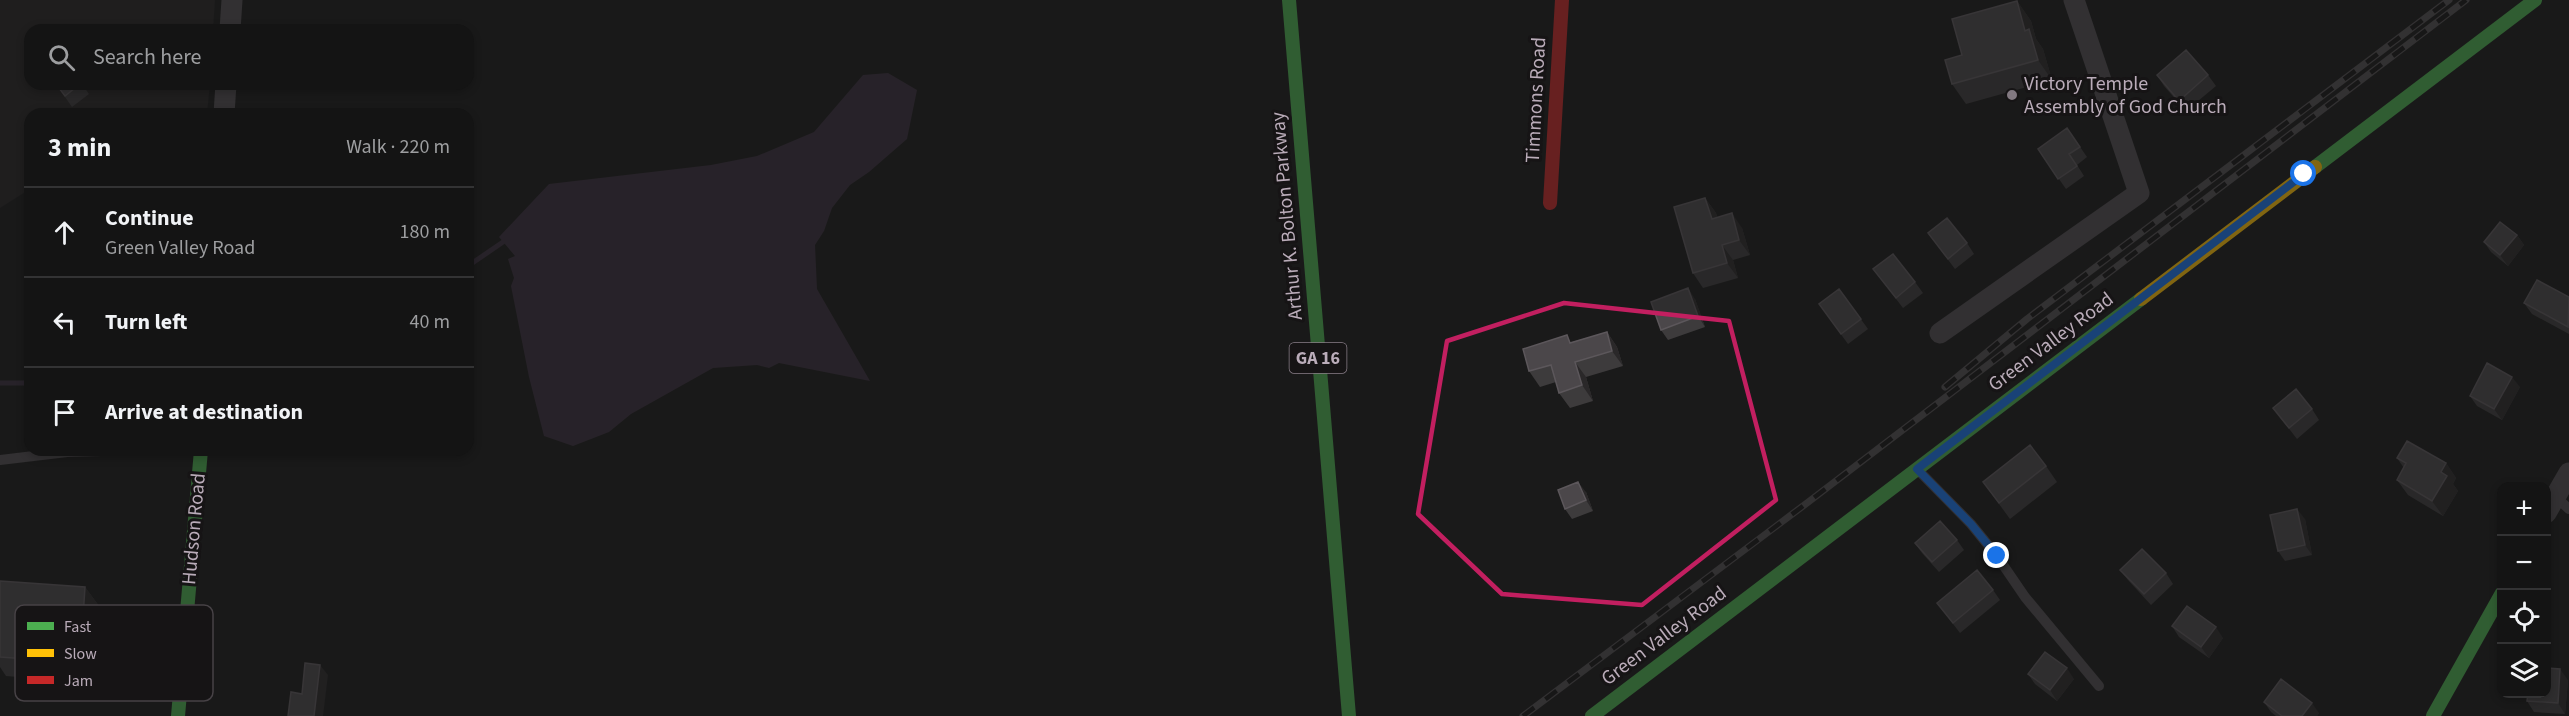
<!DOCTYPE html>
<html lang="en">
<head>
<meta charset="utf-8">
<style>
	:root { --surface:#141414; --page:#1d1d1d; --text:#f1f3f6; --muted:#9d9ea0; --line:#333334 }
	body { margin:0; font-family:"Source Sans 3",sans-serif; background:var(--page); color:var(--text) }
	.controls { position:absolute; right:18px; bottom:18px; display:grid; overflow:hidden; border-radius:12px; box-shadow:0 3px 9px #0003 }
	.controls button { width:54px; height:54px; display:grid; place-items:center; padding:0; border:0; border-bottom:2px solid var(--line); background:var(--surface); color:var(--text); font:30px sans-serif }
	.stop { position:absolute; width:18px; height:18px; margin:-14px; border:4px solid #1a73e8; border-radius:50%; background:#fff }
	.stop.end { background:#1a73e8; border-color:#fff; box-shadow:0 2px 6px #0008 }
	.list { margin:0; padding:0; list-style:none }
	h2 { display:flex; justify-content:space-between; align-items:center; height:78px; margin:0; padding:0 24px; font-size:26px }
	h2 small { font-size:20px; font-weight:400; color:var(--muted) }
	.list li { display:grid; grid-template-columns:39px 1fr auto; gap:18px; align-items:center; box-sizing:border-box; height:90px; padding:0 24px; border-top:2px solid var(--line) }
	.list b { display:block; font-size:22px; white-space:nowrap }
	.list p { margin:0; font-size:20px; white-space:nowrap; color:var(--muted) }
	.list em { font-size:20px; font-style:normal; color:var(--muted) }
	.icon { flex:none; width:33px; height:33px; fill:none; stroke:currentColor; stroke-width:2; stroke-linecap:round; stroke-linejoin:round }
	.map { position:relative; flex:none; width:2569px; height:716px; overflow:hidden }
	.search { position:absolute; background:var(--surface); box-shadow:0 3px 9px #0003; left:24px; top:24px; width:450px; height:66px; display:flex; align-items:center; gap:15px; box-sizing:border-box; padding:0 21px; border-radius:18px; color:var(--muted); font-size:22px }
	.panel { position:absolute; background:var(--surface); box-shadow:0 3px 9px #0003; left:24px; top:108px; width:450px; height:348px; border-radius:18px }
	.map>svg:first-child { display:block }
	.built { fill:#262425 }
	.water { fill:#392e3c }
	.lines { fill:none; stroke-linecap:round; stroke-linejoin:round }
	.stream { stroke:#392e3c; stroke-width:5 }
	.lane { stroke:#504c50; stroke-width:10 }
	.street { stroke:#504c50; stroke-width:21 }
	.fast { stroke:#4caf50; stroke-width:14 }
	.slow { stroke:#ffc107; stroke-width:14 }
	.jam { stroke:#c62828; stroke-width:14 }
	.rail-casing { stroke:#514e50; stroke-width:7 }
	.rail { stroke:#161415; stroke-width:4.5; stroke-dasharray:14; stroke-linecap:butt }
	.wall { fill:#3d3b3c }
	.shaded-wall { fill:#2a2829 }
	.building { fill:#4b474a; stroke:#5c575b; stroke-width:1.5 }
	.route { stroke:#1a73e8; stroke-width:8 }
	.marked { fill:none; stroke:#c21f60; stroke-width:4.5; stroke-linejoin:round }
	.poi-dot { fill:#827981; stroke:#161415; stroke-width:2 }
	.labels { text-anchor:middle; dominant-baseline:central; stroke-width:6; stroke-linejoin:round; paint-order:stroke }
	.shield { fill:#161415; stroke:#897e88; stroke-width:1.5 }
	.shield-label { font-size:18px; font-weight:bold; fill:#baacb9 }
	.poi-label { font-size:20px; fill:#baacb9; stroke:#161415; text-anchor:start }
	.street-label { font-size:20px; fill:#baacb9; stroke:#161415 }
	.key { fill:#161415; stroke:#474246; stroke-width:1.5 }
	.key-label { font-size:16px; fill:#baacb9 }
</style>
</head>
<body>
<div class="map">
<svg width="2569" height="716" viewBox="0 0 2569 716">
	<rect width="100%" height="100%" fill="#1a1a1a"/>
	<path class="built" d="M0 0H215L213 30H30V84H210L207 114H30V189L0 208Z"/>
	<path class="water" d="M888 73 917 90 907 139 869 172 850 185 832 208 824 231 815 245 817 289 870 381 779 363 769 368 757 365 713 368 631 414 609 432 573 446 544 436 529 377 511 286 514 278 508 259 515 256 499 237 549 184 711 165 757 156 814 132 863 75Z"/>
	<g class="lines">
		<path class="stream" d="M468 266 503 242
			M0 383H30"/>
		<path class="lane" d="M0 460 67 452 135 450
			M1919 471 1971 524 1997 556 2025 597 2099 686
			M2556 497 2569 509"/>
		<path class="street" d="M230 30 232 0
			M224 114 226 84
			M1940 333 2139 193 2074 0
			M2546 513 2569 473"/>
		<path class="fast" d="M1289 0 1349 716
			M2315 167 2535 0
			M178 716 201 450
			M1592 716 2141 299
			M2433 716 2502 593"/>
		<path class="slow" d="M2141 299 2315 167"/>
		<path class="jam" d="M1550 203 1562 0"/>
		<g class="rail-casing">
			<path id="rail" d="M1945 387 2027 319 2449 0
				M1523 716 1807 503 2466 0"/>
		</g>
		<use href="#rail" class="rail"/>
	</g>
	<path class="wall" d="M2017 1 2031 21 2036 39 2043 49 2052 80 1966 104 1952 84 1962 55Z
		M2157 75H2208L2216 86 2186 111 2164 86Z
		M56 84H82L89 94 72 107Z
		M2067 128 2087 157 2077 165 2084 176 2066 189 2038 149Z
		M1705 198 1716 213 1717 217 1742 228 1750 255 1733 260 1738 278 1703 288 1693 273Z
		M1928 233 1967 243 1974 254 1955 269Z
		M2517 235 2524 245 2508 266 2491 252 2484 242Z
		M1873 269 1915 282 1923 293 1903 308Z
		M1839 289 1868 329 1848 344 1819 304Z
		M2569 297V334L2532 314 2524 303Z
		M1695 299 1705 327 1668 340 1661 330Z
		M1607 332 1617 347 1623 366 1586 377 1593 401 1570 408 1559 393 1556 382 1540 387 1529 371 1572 342Z
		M2520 387 2502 420 2477 406 2470 396Z
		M2273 408 2312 409 2319 420 2297 439Z
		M2397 458 2446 463 2456 478 2453 484 2458 491 2443 516 2408 495 2397 480 2404 468Z
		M2046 466 2057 482 2010 519 1983 482Z
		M1586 492 1593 511 1572 519 1565 509Z
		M2305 519 2312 555 2285 561 2278 551Z
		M1957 540 1964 550 1939 572 1922 553 1915 543Z
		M2120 570 2166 573 2173 584 2151 605 2128 580Z
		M0 581 85 587 99 606 93 683 6 676 0 667Z
		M1993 590 2000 600 1960 633 1937 603Z
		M2172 626 2223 638 2209 658 2179 637Z
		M2028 674 2074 679 2057 701 2035 684Z
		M2568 680 2565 714 2534 712 2527 701Z
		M2264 702 2319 713 2317 716H2276L2271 712Z"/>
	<path class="shaded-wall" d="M2017 1 2031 21 2036 39 2043 49 2052 80 2038 60 2025 31Z
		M1705 198 1716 213 1722 234 1712 219Z
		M1732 213 1742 228 1750 255 1739 240Z
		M2517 235 2524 245 2508 266 2500 255Z
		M1722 245 1733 260 1738 278 1727 263Z
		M1688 288 1695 299 1705 327 1698 316Z
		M1607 332 1617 347 1623 366 1612 351Z
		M1575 362 1586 377 1593 401 1582 385Z
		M2512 377 2520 387 2502 420 2494 409Z
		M2446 463 2456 478 2453 484 2458 491 2443 516 2432 501 2441 472Z
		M1578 482 1586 492 1593 511 1586 500Z
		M2297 509 2305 519 2312 555 2305 545Z
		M85 587 99 606 93 683 80 663Z
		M2216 627 2223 638 2209 658 2201 647Z
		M320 665 328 675 323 716H314Z
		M2067 668 2074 679 2057 701 2050 690Z
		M2560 669 2568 680 2565 714 2558 703Z
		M2312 703 2319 713 2317 716H2302Z"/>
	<path class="building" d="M2017 1 2025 31 2029 29 2038 60 1952 84 1945 60 1962 55 1952 19Z
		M2186 50 2208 75 2179 101 2157 75Z
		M56 84H80L65 96Z
		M2067 128 2080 147 2069 154 2077 166 2058 179 2038 149Z
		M1705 198 1712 219 1732 213 1739 240 1722 245 1727 263 1693 273 1674 207Z
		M1947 218 1967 243 1948 259 1928 233Z
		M2500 222 2517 235 2500 255 2484 242Z
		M1893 254 1915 282 1896 298 1873 269Z
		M2537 280 2569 297 2568 327 2524 303Z
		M1688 288 1698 316 1661 330 1651 302Z
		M1839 289 1861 319 1841 334 1819 304Z
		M1607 332 1612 351 1575 362 1582 385 1559 393 1551 365 1529 371 1523 349 1567 335 1570 343Z
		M2487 363 2512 377 2494 409 2470 396Z
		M2296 389 2312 409 2289 428 2273 408Z
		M2407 441 2446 463 2441 472 2447 476 2432 501 2397 480 2406 463 2397 458Z
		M2030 445 2046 466 1999 503 1983 482Z
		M1578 482 1586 500 1565 509 1558 490Z
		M2297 509 2305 545 2278 551 2270 515Z
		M1940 521 1957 540 1932 562 1915 543Z
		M2142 549 2166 573 2144 594 2120 570Z
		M1977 570 1993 590 1953 623 1937 603Z
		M0 581 85 587 80 663 0 657Z
		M2187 606 2216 627 2201 647 2172 626Z
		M2045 652 2067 668 2050 690 2028 674Z
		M305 663 320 665 314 716H288L291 692 302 694Z
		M2547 668 2560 669 2558 703 2527 701 2528 693H2547Z
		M2281 679 2312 703 2302 716H2282L2264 702Z"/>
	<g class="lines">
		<path class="route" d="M1997 556 1971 524 1917 469 2304 174"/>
	</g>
	<path d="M0 0H2569V716H0ZM1564 303 1729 321 1776 500 1642 605 1502 594 1418 514 1447 341Z" fill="#1a1a1a" fill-opacity=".55" fill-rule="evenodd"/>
	<path class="marked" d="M1564 303 1729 321 1776 500 1642 605 1502 594 1418 514 1447 341Z"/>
	<circle class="poi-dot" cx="2012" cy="95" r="6"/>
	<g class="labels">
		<rect class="shield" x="1289.5" y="343" width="57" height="30" rx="4.5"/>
		<g class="shield-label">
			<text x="1318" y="358">GA 16</text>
		</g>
		<g class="poi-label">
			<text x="2024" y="84">Victory Temple<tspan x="2024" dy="23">Assembly of God Church</tspan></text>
		</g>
		<g class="street-label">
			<text transform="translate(1536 100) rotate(-87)">Timmons Road</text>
			<text transform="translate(1287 216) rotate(-95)">Arthur K. Bolton Parkway</text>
			<text transform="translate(2051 342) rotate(-37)">Green Valley Road</text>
			<text transform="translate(194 529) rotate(-85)">Hudson Road</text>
			<text transform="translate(1664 636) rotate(-37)">Green Valley Road</text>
		</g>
	</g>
	<rect x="15" y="605" width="198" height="96" rx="9" class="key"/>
	<rect x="27" y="622" width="27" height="8" fill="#4caf50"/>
	<rect x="27" y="649" width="27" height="8" fill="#ffc107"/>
	<rect x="27" y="676" width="27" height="8" fill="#c62828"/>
	<g class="key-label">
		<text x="64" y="632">Fast</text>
		<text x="64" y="659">Slow</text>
		<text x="64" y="686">Jam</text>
	</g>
</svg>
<div class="controls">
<button>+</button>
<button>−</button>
<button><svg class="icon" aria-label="locate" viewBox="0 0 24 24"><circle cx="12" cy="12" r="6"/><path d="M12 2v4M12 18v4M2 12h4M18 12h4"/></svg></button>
<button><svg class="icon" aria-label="layers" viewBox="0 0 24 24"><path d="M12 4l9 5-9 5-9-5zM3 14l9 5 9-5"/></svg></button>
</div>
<div class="stop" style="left:2304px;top:174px"></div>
<div class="stop end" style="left:1997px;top:556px"></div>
<div class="search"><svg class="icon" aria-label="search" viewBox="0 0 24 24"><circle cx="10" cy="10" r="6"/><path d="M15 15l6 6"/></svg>Search here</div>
<section class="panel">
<h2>3 min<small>Walk · 220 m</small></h2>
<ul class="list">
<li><svg class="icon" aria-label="ahead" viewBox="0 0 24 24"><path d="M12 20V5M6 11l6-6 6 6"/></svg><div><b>Continue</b><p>Green Valley Road</p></div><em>180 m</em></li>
<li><svg class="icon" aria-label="left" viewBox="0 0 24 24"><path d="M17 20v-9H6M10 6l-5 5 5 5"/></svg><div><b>Turn left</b></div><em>40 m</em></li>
<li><svg class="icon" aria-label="arrive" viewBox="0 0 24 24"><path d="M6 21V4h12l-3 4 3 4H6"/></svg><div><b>Arrive at destination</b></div></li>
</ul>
</section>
</div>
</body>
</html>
